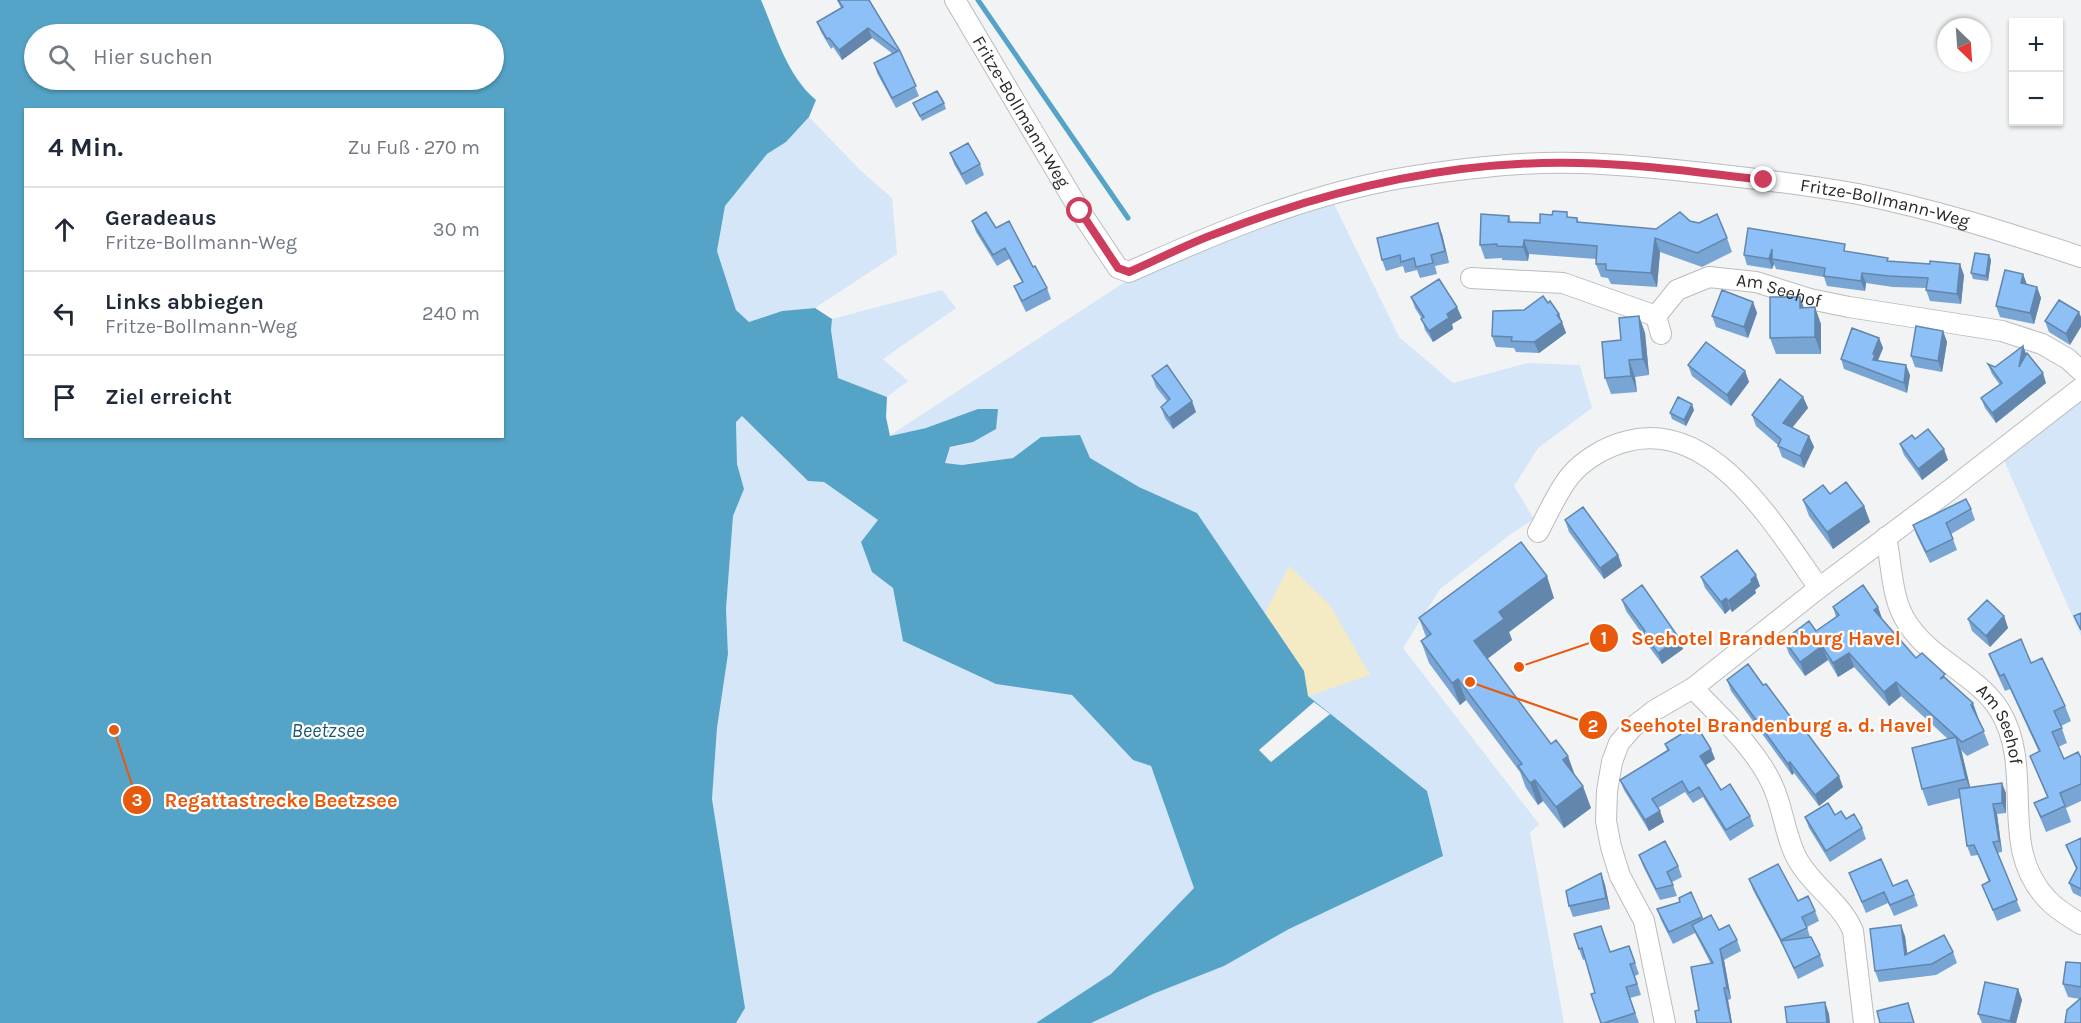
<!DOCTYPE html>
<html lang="de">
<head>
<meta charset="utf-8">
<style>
	:root { --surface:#fff; --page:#f6f6f7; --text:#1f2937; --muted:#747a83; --line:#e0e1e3 }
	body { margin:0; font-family:Karla,sans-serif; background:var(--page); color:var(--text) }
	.controls { position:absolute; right:18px; top:18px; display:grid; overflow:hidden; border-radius:0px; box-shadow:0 2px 4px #0004 }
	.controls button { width:54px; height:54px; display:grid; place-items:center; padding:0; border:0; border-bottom:2px solid var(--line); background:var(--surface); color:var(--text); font:30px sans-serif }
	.compass { position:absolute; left:1937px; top:18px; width:54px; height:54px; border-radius:50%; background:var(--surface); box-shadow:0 2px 4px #0004; rotate:155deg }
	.stop { position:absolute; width:18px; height:18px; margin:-14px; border:4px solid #cd3d5e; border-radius:50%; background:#fff }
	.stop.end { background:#cd3d5e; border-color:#fff; box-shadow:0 2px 6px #0008 }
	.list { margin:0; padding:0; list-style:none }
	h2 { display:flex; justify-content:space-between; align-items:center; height:78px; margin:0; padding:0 24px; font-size:26px }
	h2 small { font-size:20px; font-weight:400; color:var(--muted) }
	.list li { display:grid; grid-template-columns:39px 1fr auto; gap:18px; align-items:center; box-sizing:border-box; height:84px; padding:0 24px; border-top:2px solid var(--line) }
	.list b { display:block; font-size:22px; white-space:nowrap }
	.list p { margin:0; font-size:20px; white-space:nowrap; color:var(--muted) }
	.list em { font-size:20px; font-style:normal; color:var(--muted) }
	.icon { flex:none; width:33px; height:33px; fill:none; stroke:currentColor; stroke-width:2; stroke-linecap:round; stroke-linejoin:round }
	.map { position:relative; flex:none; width:2081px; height:1023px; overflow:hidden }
	.search { position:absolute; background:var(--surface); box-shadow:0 2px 4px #0004; left:24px; top:24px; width:480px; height:66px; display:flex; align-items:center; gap:15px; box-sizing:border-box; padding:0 21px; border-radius:33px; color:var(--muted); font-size:22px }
	.panel { position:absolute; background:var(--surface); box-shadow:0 2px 4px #0004; left:24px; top:108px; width:480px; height:330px; border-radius:0px }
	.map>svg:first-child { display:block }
	.green { fill:#d5e6f8 }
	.sand { fill:#f4eac4 }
	.water { fill:#55a3c7; fill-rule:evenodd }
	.pier { fill:#f2f3f4 }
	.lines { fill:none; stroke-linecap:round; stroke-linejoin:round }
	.stream { stroke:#55a3c7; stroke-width:5 }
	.minor-casing { stroke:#bbbcbd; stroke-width:22 }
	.minor { stroke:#fff; stroke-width:20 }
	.wall { fill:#78a5d4 }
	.shaded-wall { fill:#6286ac }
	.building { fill:#8cc0f6; stroke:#6286ac; stroke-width:1.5 }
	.route { stroke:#cd3d5e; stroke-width:8 }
	.labels { text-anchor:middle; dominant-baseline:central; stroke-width:4.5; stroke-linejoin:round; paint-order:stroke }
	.street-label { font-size:18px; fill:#29292a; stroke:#fff }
	.water-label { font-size:20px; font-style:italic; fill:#1c5973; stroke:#fff }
	.leader { fill:none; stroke:#e8590c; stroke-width:2 }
	.callout-dot { fill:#e8590c; stroke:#fff; stroke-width:2 }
	.mark-label { font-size:18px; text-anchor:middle; font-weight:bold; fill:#fff }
	.callout-label { font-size:20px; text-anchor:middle; font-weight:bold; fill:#e8590c; stroke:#fff; stroke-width:4.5; stroke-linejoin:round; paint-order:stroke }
</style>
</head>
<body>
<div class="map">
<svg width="2081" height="1023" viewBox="0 0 2081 1023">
	<rect width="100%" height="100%" fill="#f2f3f4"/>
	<path class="green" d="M809 117 860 170 892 198 897 254 815 308 782 311 749 322 736 310 717 251 725 206 767 154 786 142Z
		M1334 204 1399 337 1453 383 1528 363 1580 365 1592 408 1538 448 1514 486 1534 519 1511 534 1440 589 1403 648 1539 824 1530 833 1564 1023H1091L1153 994 1224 966 1289 929 1314 702 1308 696 1370 674 1289 567 1265 613 1197 513 1139 487 1090 458 1079 435 1041 437 1013 458 962 465 945 463 950 448 973 442 926 428 889 436 1131 278 1222 237Z
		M942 290 956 308 883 359 908 381 887 397 838 378 831 330 832 319Z
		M2081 396V636L2003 458Z
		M742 416 808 481 824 482 878 520 872 572 893 588 903 641 996 684 1072 695 1133 760 1151 766 1195 888 1111 974 1041 1021 1036 1023H736L745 1008 712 799 717 728 728 654 726 609 733 516 744 489 737 464 736 421Z"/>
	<path class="sand" d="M1289 566 1330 605 1370 675 1308 696 1304 671 1265 613Z"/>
	<path class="water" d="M0 0H761C776 35 787 76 816 100L809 117 786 142 767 154 725 206 717 251 736 310 749 322 782 311 815 308 832 319 831 330 838 378 887 397 886 417 890 436 926 428 978 409H998L996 429 973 442 950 447 945 463 962 465 1013 458 1041 437 1080 435 1090 458 1139 487 1197 513 1304 671 1308 696 1427 791 1443 856 1289 929 1224 966 1153 994 1091 1023H1036L1111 974 1194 888 1151 766 1133 760 1072 695 996 684 903 641 893 588 872 572 861 542 878 520 824 482 808 481 742 416 736 422 737 464 744 489 733 516 726 609 728 654 717 728 712 799 745 1008 736 1023H0ZM34 34H494V80H34ZM26 110H502V436H26Z"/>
	<path class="pier" d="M1314 702 1330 714 1271 762 1259 750Z"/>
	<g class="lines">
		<path class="stream" d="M978 0 1128 218"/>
		<g class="minor-casing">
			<g id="minor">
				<path id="s1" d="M955 0 1080 211 1118 268 1129 272C1218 232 1310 193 1408 177 1464 168 1522 161 1579 163 1627 164 1674 170 1722 175 1767 180 1813 186 1858 194 1934 209 2008 233 2081 257"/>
				<path d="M1471 278 1563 283 1656 316"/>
				<path id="s2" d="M1661 334 1656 316 1677 290 1709 277 1756 282 1810 299 1849 307 2002 331 2042 344 2068 359 2081 371"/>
				<path d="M1538 532C1548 514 1557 492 1570 476 1584 459 1607 446 1628 441 1714 419 1777 529 1819 588"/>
				<path id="s3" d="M1886 537C1892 565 1891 600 1908 624 1931 660 1978 675 2000 711 2036 771 1996 847 2048 900 2057 910 2070 917 2081 924"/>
				<path d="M1693 688C1721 718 1754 746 1772 784 1784 809 1785 839 1799 862 1814 887 1842 904 1853 931L1864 1023"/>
				<path d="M1665 1023 1644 921 1620 876 1611 847 1606 821 1607 791 1612 762 1619 743 1633 727 1655 710 1693 688 1819 588 1947 492 2081 388"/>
			</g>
		</g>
		<use href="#minor" class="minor"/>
	</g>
	<path class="wall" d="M837 0H869L900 51 919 96 896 108 877 73 874 63 893 54 872 38 842 60 833 47 831 49 821 32 817 22 841 8Z
		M913 103H944L946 109 922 121Z
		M950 153 980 164 984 175 966 185 954 164Z
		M1509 216 1511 222 1540 223 1569 217 1577 218 1579 222 1656 229 1690 221 1727 238 1732 252 1702 267 1660 252 1657 287 1611 284 1608 278 1601 277 1596 264V259L1529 254 1528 261 1502 260V258L1485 259 1480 245Z
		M972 221 996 228 1033 267 1047 288 1051 299 1026 312 1019 298 1014 286 1022 282 1009 259 997 266 976 232Z
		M1442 234 1449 263 1435 266 1437 274 1420 278 1417 270 1405 273 1403 266 1386 271 1382 260Z
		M1848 252 1889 261 1964 275 1961 304 1930 301 1926 290 1927 288 1893 287 1866 283 1865 291 1827 286 1824 277 1776 269 1774 264 1772 269 1747 265 1744 255Z
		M1989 255 1991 260 1988 281 1973 279 1971 273Z
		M2023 274 2027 285 2037 287 2041 298 2034 324 2000 317 1996 306Z
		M1411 297 1462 318 1452 324 1453 329 1433 342 1425 330 1422 319 1415 308Z
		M2059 300 2070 345 2049 332 2045 321Z
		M1753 302 1757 313 1748 338 1716 327 1712 316Z
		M1548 303 1559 314 1566 333 1539 353 1516 352 1514 348 1496 347 1492 336 1524 310Z
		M1804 308 1821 324V354H1776L1770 338Z
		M1639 316 1645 333 1649 375 1635 377 1637 392 1611 394 1605 378Z
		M1943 331 1947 342 1942 372 1915 367 1911 356Z
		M1879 338 1883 348 1878 361 1910 375 1907 393 1844 369 1841 359Z
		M2023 346 2026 354 2046 383 1996 423 1985 408 1981 398 2000 385 1992 374 1988 364 1995 367Z
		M1688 365 1745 371 1749 382 1731 406 1692 376Z
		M1152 376 1196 412 1173 429 1165 418 1161 407 1167 401 1156 387Z
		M1803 397 1808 408 1792 428 1809 436 1814 447 1804 468 1782 457 1778 446V445L1756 426 1752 415Z
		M1694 410 1686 426 1672 419 1670 413Z
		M1915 439 1948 460 1922 480 1904 455 1900 444Z
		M1830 494 1864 506 1870 522 1833 549 1809 516 1803 500Z
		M1971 509 1975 520 1951 534 1957 550 1930 563 1917 536 1913 525Z
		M1565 520 1618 555 1622 566 1604 579 1569 532Z
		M1701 577 1760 586 1755 590 1756 593 1732 612 1730 609 1725 614 1705 588Z
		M1554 598 1509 632 1512 640 1487 659 1575 776 1591 808 1564 828 1543 801 1538 805 1526 788 1520 772 1466 700 1460 705 1429 663 1421 641 1426 637 1419 618Z
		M1622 600 1679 638 1683 649 1662 664 1647 644 1643 635 1626 611Z
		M1833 607H1878L1883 621 1916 658 1947 679 1978 717 1989 745 1967 756 1961 750 1970 787 2006 793V813L1997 814 2002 852 1997 853 2021 911 1997 921 1982 885 1989 882 1978 855 1971 856 1967 846 1960 798 1928 806 1922 789 1948 739 1901 696 1889 706 1854 667 1838 677 1828 660 1805 676 1789 654 1784 640 1816 631 1836 617Z
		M2004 616 2008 628 1990 647 1972 631 1968 619Z
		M1989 654 2031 663 2065 706 2071 721 2061 726 2067 743 2058 747 2064 759 2081 758V801L2066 808 2071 822 2046 832 2034 803 2047 797 2030 756 2039 752 2010 689 2005 691 1995 669Z
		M1727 680 1763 685 1843 787 1819 806 1794 773 1792 775 1731 691Z
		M1665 744 1715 759 1705 765 1721 790 1750 816 1754 826 1730 841 1703 797 1693 803 1685 792 1658 808 1664 822 1649 831 1624 790 1620 780 1667 750Z
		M1835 815 1862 828 1866 839 1830 862 1809 828 1805 817Z
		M2081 838V897L2073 893 2069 883 2076 869 2066 845Z
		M1639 855 1678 866 1682 877 1672 882 1677 896 1660 900 1643 866Z
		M1601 873 1605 885 1610 909 1573 917 1569 906Z
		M1849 873 1893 886 1914 895 1918 906 1894 916 1888 903 1866 913Z
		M1749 879 1798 901 1815 911 1819 921 1807 927 1810 937 1820 955 1824 966 1798 979 1785 950 1753 890Z
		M1657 909 1702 917 1703 919 1719 930 1737 940 1741 951 1724 960 1731 999 1728 1000 1732 1023H1697L1699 1010 1711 964 1695 933 1673 944 1661 920Z
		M1601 926 1610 952 1629 946 1639 974 1635 976 1641 995 1630 998 1639 1023H1601L1595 993 1585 959 1583 960 1579 949Z
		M1905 936 1907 954 1953 952 1957 963 1936 975 1879 982 1875 971Z
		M2081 963V1023L2080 999 2068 997 2063 984Z
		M2018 989 2022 1000 2016 1023H1982L1978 1014Z"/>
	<path class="shaded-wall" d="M868 28 872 38 842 60 839 50Z
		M1438 223 1442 234 1449 263 1445 251Z
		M1655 238 1660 252 1657 287 1651 273Z
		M1524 240 1529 254 1528 261 1523 247Z
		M1772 249V259L1774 264 1772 269 1769 259Z
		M1989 255 1991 260 1988 281 1986 276Z
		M1960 264 1964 275 1961 304 1957 294Z
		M1862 273 1866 283 1865 291 1861 281Z
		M2023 274 2027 285 2021 283Z
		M2037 287 2041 298 2034 324 2030 313Z
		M1800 297 1806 313 1800 308Z
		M1753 302 1757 313 1748 338 1744 327Z
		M1457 307 1462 318 1452 324 1453 329 1433 342 1429 331 1447 314Z
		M1815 307 1821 324V354L1815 337Z
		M2079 312 2081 317V327L2070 345 2066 334Z
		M1559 314 1566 333 1539 353 1534 342Z
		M1639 316 1645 333 1649 375 1643 359Z
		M1943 331 1947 342 1942 372 1938 361Z
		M1879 338 1883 348 1877 362 1873 360V354Z
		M2023 346 2027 356 2019 367Z
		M1629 360 1635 377 1637 392 1631 376Z
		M1906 365 1910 375 1907 393 1904 383Z
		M1745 371 1749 382 1731 406 1727 395Z
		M2043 373 2046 383 1996 423 1992 413Z
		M1803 397 1808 408 1787 434 1783 423Z
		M1192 401 1196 412 1173 429 1169 418Z
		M1692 404 1694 410 1686 426 1684 420Z
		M1809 436 1814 447 1804 468 1800 456Z
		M1944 449 1948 460 1922 480 1918 469Z
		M1864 506 1870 522 1833 549 1827 532Z
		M1618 555 1622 566 1604 579 1600 568Z
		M1756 575 1760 586 1755 590 1756 593 1732 612 1728 601Z
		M1547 576 1554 598 1509 632 1512 640 1482 663 1474 641 1499 612Z
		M1726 598 1730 609 1725 614 1721 602Z
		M1878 607 1883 622 1874 610Z
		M2004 616 2008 628 1990 647 1986 636Z
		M1679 638 1683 649 1662 664 1658 653Z
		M1822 646 1828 660 1805 676 1800 662Z
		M1849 653 1854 667 1838 677 1833 663Z
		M1458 679 1466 700 1460 705 1452 683Z
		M1896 682 1901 696 1889 706 1884 692Z
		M1973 703 1978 717 1976 719 1971 705Z
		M1956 737 1962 753 1972 795 1966 779Z
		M1711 749 1715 759 1703 767 1700 756Z
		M1568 756 1576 778 1563 760Z
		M1790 762 1794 773 1792 775 1788 764Z
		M1839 776 1843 787 1819 806 1815 795Z
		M1535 780 1543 801 1538 805 1530 783Z
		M2002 783 2006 793V813L2002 803Z
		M1583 786 1591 808 1564 828 1556 807Z
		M1993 804 1997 814 2002 852 1999 841Z
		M1660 811 1664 822 1649 831 1645 820Z
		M1601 873 1605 885 1610 909 1606 898Z
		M1901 925 1905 936 1909 966 1905 955Z
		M1720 949 1724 960 1731 999 1727 988Z
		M1724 988 1728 1000 1732 1023H1731Z
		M2018 989 2022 1000 2016 1023H2011L2010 1021Z
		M1825 1002 1829 1014 1830 1023H1827Z"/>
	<path class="building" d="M838 0H869L900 51 916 86 892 98 874 63 898 51 868 28 839 50 829 38 827 39 817 22 843 7Z
		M937 91 944 103 920 116 913 103Z
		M968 143 980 164 962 174 950 153Z
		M1553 211 1567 212V217L1577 218V222L1656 229 1680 212 1690 221 1699 223 1717 214 1727 238 1697 253 1655 238 1651 273 1606 270V264H1596L1597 246 1524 240 1523 247 1497 246V244L1480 245 1481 214 1509 216 1508 222 1540 223V214L1552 215Z
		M986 212 996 228 1009 221 1033 267 1035 266 1047 288 1022 301 1014 286 1023 282 1005 248 993 255 972 221Z
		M1438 223 1445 251 1431 255 1433 263 1416 267 1414 258 1401 262 1400 255 1382 260 1377 238Z
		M1748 228 1845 244 1844 251 1888 258 1887 261 1930 264V261L1960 264 1957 294 1926 290 1928 278 1889 276 1862 273 1861 281 1824 276 1825 268 1772 259V249L1769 259 1744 255Z
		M1975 253 1989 255 1986 276 1971 273Z
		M2005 270 2023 274 2021 283 2037 287 2030 313 1996 306Z
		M1439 279 1457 307 1447 314 1449 318 1429 331 1421 319 1424 317 1411 297Z
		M1722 290 1753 302 1744 327 1712 316Z
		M1543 296 1548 303 1550 301 1559 314 1557 315 1562 322 1534 342 1511 341 1512 337 1492 336 1493 311 1524 310Z
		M1770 297H1800V308L1815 307V337L1770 338Z
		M2059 300 2079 312 2066 334 2045 321Z
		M1639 316 1643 359 1629 360 1631 376 1605 378 1602 342 1621 340 1619 318Z
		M1916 326 1943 331 1938 361 1911 356Z
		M1852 328 1879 338 1873 354 1875 355 1873 360 1906 365 1904 383 1841 359Z
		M1706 342 1745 371 1727 395 1688 365Z
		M2023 346 2019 367 2027 353 2043 373 1992 413 1981 398 2002 383 1988 364 1995 367Z
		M1167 365 1192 401 1169 418 1161 407 1170 399 1152 376Z
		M1780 379 1803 397 1783 423 1809 436 1800 456 1778 446 1781 439 1752 415Z
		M1678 397 1692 404 1684 420 1670 413Z
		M1928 429 1944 449 1918 469 1900 444 1912 435 1915 439Z
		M1846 482 1864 506 1827 532 1803 500 1823 485 1830 494Z
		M1966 499 1971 509 1946 523 1953 539 1926 552 1913 525Z
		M1583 507 1618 555 1600 568 1565 520Z
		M1521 542 1547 576 1499 612 1504 619 1474 641 1551 744 1556 740 1568 756 1563 760 1583 786 1556 807 1535 780 1530 783 1518 766 1522 764 1458 679 1452 683 1421 641 1431 634 1419 618Z
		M1737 550 1756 575 1751 580 1752 582 1728 601 1726 598 1721 602 1701 577Z
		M1642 585 1679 638 1658 653 1643 633 1645 631 1622 600Z
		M1863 585 1878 607 1874 610 1916 658 1922 653 1945 674 1940 679 1944 677 1973 703 1971 705 1984 731 1962 742 1896 682 1884 692 1849 653 1833 663 1822 646 1800 662 1784 640 1809 621 1816 631 1839 615 1833 607Z
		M1987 600 2004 616 1986 636 1968 619Z
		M2081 613V630L2074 616Z
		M2021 639 2031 663 2042 658 2065 706 2054 711 2062 728 2052 732 2064 759 2078 752 2081 758V784L2060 793 2065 806 2041 817 2034 803 2048 797 2030 756 2040 751 2004 674 2000 676 1989 654Z
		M1748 664 1763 685 1766 684 1801 731 1804 729 1839 776 1815 795 1790 762 1788 764 1727 680Z
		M1696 725 1711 749 1700 756 1721 790 1730 784 1750 816 1726 830 1699 787 1689 793 1682 781 1652 799 1660 811 1645 820 1620 780 1669 750 1665 744Z
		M1956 737 1966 779 1922 789 1912 748Z
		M2002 783V803L1993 804 1999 841 1993 842 2017 900 1993 910 1982 885 1990 881 1974 845 1967 846 1959 789Z
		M1828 803 1835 815 1841 811 1846 819 1854 814 1862 828 1826 851 1805 817Z
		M2081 838V889L2069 883 2077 868 2066 845Z
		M1665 841 1678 866 1667 872 1673 885 1656 889 1639 855Z
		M1881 859 1893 886 1907 880 1914 895 1890 905 1884 892 1862 902 1849 873Z
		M1778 864 1798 901 1808 896 1815 911 1802 917 1807 928 1781 940 1749 879Z
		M1601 873 1606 898 1569 906 1566 891Z
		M1691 892 1702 917 1669 932 1657 909 1680 902 1679 898Z
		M1711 915 1719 930 1729 925 1737 940 1720 949 1727 988H1724L1731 1023H1697L1695 1011 1699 1010 1691 967 1713 963 1692 925Z
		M1901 925 1905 955 1944 935 1953 952 1932 964 1875 971 1870 929Z
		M1601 926 1610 952 1629 946 1635 963 1630 964 1637 984 1626 987 1635 1013 1604 1023H1601L1591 994 1595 993 1582 948 1579 949 1574 934Z
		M1811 937 1820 955 1794 968 1781 941Z
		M2066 962 2081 963V987L2063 984Z
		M1985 982 2018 989 2010 1021 1978 1014Z
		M2081 998V1023H2065L2067 1010Z
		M1825 1002 1827 1023H1787L1785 1007Z
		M1908 1003 1914 1023H1880L1877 1011Z"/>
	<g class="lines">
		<path class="route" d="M1080 211 1118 268 1129 272C1159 259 1189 243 1220 232 1334 188 1456 160 1579 163 1640 164 1703 173 1764 180"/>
	</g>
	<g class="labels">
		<g class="street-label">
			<text stroke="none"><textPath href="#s1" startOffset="130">Fritze-Bollmann-Weg</textPath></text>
			<text stroke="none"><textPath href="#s1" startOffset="1102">Fritze-Bollmann-Weg</textPath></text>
			<text stroke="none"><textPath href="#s2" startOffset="158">Am Seehof</textPath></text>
			<text stroke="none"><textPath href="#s3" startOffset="230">Am Seehof</textPath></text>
		</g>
		<g class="water-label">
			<text x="328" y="730">Beetzsee</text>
		</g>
	</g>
	<path class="leader" d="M1519 667L1604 638M1470 682L1593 725M114 730L137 800"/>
	<g class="callout-dot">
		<circle cx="1519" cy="667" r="6"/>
		<circle cx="1470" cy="682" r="6"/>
		<circle cx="114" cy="730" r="6"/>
		<circle cx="1604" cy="638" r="15"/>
		<circle cx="1593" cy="725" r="15"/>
		<circle cx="137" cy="800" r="15"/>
	</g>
	<g class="mark-label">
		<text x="1604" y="644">1</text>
		<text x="1593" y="732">2</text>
		<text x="137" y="806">3</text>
	</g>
	<g class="callout-label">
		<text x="1766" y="645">Seehotel Brandenburg Havel</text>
		<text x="1776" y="732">Seehotel Brandenburg a. d. Havel</text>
		<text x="281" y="807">Regattastrecke Beetzsee</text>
	</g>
</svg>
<div class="controls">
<button>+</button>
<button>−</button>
</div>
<svg class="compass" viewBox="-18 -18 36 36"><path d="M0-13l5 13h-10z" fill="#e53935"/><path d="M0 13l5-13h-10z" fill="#747a83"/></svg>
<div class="stop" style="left:1080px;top:211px"></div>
<div class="stop end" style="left:1764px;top:180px"></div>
<div class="search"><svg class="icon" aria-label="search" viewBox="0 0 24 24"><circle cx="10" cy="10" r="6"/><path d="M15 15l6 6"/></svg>Hier suchen</div>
<section class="panel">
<h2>4 Min.<small>Zu Fuß · 270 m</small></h2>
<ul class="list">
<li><svg class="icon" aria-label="ahead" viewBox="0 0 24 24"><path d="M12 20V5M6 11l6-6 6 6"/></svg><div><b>Geradeaus</b><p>Fritze-Bollmann-Weg</p></div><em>30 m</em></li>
<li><svg class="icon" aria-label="left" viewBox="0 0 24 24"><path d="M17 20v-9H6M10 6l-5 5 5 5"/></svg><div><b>Links abbiegen</b><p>Fritze-Bollmann-Weg</p></div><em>240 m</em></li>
<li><svg class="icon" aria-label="arrive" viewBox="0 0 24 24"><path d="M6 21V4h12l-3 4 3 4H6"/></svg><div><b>Ziel erreicht</b></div></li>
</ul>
</section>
</div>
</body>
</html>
